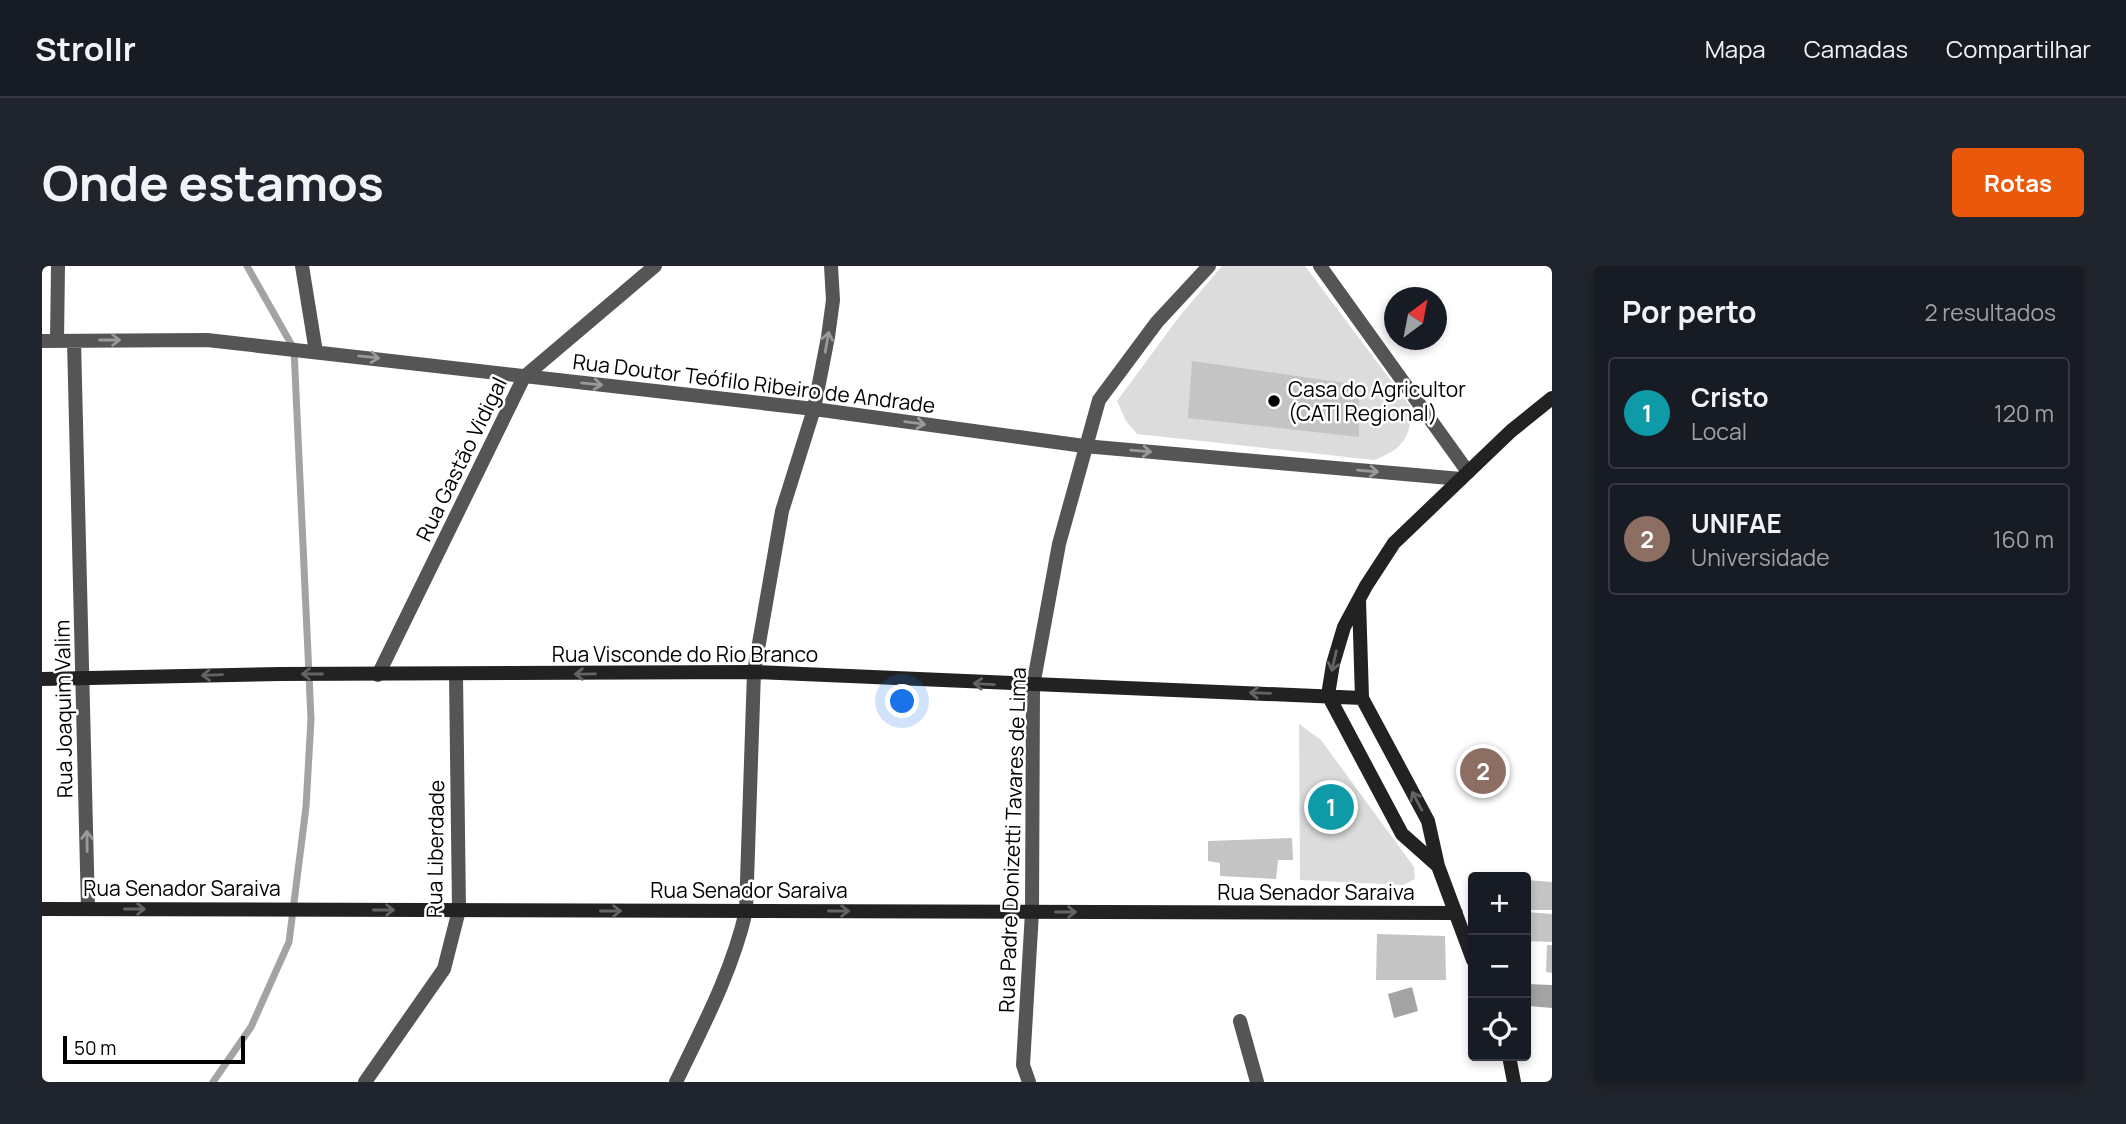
<!DOCTYPE html>
<html lang="pt">
<head>
<meta charset="utf-8">
<style>
	:root { --surface:#171b24; --page:#20242c; --text:#f1f3f6; --muted:#9ea1a6; --line:#363941; --accent:#ea580c }
	body { margin:0; font-family:Manrope,sans-serif; background:var(--page); color:var(--text) }
	.controls { position:absolute; right:21px; bottom:21px; display:grid; overflow:hidden; border-radius:7px; box-shadow:0 4px 10px #0003 }
	.controls button { width:63px; height:63px; display:grid; place-items:center; padding:0; border:0; border-bottom:2px solid var(--line); background:var(--surface); color:var(--text); font:35px sans-serif }
	.compass { position:absolute; left:1342px; top:21px; width:63px; height:63px; border-radius:50%; background:var(--surface); box-shadow:0 4px 10px #0003; rotate:32deg }
	.scale { position:absolute; left:21px; bottom:18px; width:182px; box-sizing:border-box; padding-left:7px; border:4px solid #000; border-top:0; font-size:19px; line-height:24px; white-space:nowrap; color:#000; -webkit-text-stroke:5px #fff; paint-order:stroke }
	.you { position:absolute; left:861px; top:436px; width:24px; height:24px; margin:-18px; border:5px solid #fff; border-radius:50%; background:#1a73e8; box-shadow:0 0 0 10px #1a73e833 }
	.badge { display:grid; place-items:center; width:46px; height:46px; border-radius:50%; background:var(--accent); color:#fff; font-size:23px; font-weight:700 }
	.pin { position:absolute; translate:-50% -50%; border:4px solid #fff; box-shadow:0 2px 7px #0006 }
	.list { margin:0; padding:0; list-style:none }
	h2 { display:flex; justify-content:space-between; align-items:center; height:91px; margin:0; padding:0 28px; font-size:30px }
	h2 small { font-size:23px; font-weight:400; color:var(--muted) }
	.list li { display:grid; grid-template-columns:46px 1fr auto; gap:21px; align-items:center; box-sizing:border-box; height:112px; margin:0 14px 14px; padding:0 14px; border:2px solid var(--line); border-radius:7px }
	.list b { display:block; font-size:26px; white-space:nowrap }
	.list p { margin:0; font-size:23px; white-space:nowrap; color:var(--muted) }
	.list em { font-size:23px; font-style:normal; color:var(--muted) }
	.icon { flex:none; width:38px; height:38px; fill:none; stroke:currentColor; stroke-width:2; stroke-linecap:round; stroke-linejoin:round }
	.map { position:relative; flex:none; width:1510px; height:816px; overflow:hidden; border-radius:7px }
	header { display:flex; align-items:center; gap:42px; box-sizing:border-box; height:98px; padding:0 35px; background:var(--surface); border-bottom:2px solid var(--line) }
	header strong { font-size:33px }
	nav { display:flex; gap:38px; margin-inline-start:auto; font-size:24px }
	.intro { display:flex; align-items:center; justify-content:space-between; box-sizing:border-box; height:168px; padding:0 42px }
	h1 { margin:0; font-size:49px }
	.button { padding:18px 32px; border-radius:7px; background:var(--accent); color:#fff; font-size:24px; font-weight:700 }
	main { display:flex; gap:42px; padding:0 42px }
	aside { flex:1; background:var(--surface); border-radius:7px; box-shadow:0 4px 10px #0003 }
	.map>svg:first-child { display:block }
	.green { fill:#dcdcdc }
	.water { fill:#a3a3a3 }
	.lines { fill:none; stroke-linecap:round; stroke-linejoin:round }
	.stream { stroke:#a3a3a3; stroke-width:7 }
	.building { fill:#c4c4c4 }
	.street { stroke:#555; stroke-width:14 }
	.secondary { stroke:#222; stroke-width:14 }
	.oneway { stroke:#999 }
	.oneway2 { stroke:#646464 }
	.poi-dot { fill:#000; stroke:#fff; stroke-width:2.5 }
	.labels { text-anchor:middle; dominant-baseline:central; stroke-width:5; stroke-linejoin:round; paint-order:stroke }
	.street-label { font-size:21px; fill:#000; stroke:#fff }
	.poi-label { font-size:21px; fill:#000; stroke:#fff; text-anchor:start }
</style>
</head>
<body>
<header>
<strong>Strollr</strong>
<nav><a>Mapa</a><a>Camadas</a><a>Compartilhar</a></nav>
</header>
<div class="intro"><h1>Onde estamos</h1><a class="button">Rotas</a></div>
<main>
<div class="map">
<svg width="1510" height="816" viewBox="0 0 1510 816">
	<rect width="100%" height="100%" fill="#fff"/>
	<path class="green" d="M1180 0H1263L1368 140C1371 170 1360 184 1332 194L1095 168 1084 155 1075 135 1137 51Z
		M1257 458 1279 474 1372 601 1373 613 1361 619 1258 614Z"/>
	<path class="water" d="M1485 718 1510 719V742L1486 740Z
		M1370 721 1376 745 1352 752 1346 728Z"/>
	<g class="lines">
		<path class="stream" d="M171 816 209 761 247 676 264 541 269 453 252 83 205 0"/>
	</g>
	<path class="building" d="M1150 95 1317 119V171L1146 152Z
		M1250 572 1251 594H1236L1234 613 1178 610V597L1166 595V575Z
		M1484 614 1510 616V644H1484Z
		M1484 646 1510 648V676L1484 675Z
		M1335 668 1403 670 1404 714H1334Z
		M1505 679H1510V707L1504 706Z"/>
	<g class="lines">
		<path class="street" d="M260 0 274 86
			M1278 0 1426 206
			M0 75 165 74 772 143 1042 180 1419 213
			M15 75 16 0
			M32 75 46 643
			M336 409 482 111 613 0
			M1198 755 1215 816
			M323 816 402 703 417 644 414 409
			M634 816C661 760 690 706 704 645L712 406 740 245 772 143 786 71 791 34 789 0
			M987 816 981 799 990 646 991 420 1017 278 1057 134 1115 56 1167 0"/>
		<path class="secondary" d="M1317 334 1320 432 1386 555 1396 600 1431 694
			M0 413 238 408 712 406 1320 432
			M1396 600 1360 568 1286 429 1291 398 1302 361 1324 320 1352 277 1469 165 1510 132
			M0 643 1414 647
			M1467 790 1472 816"/>
	</g>
	<defs><path id="oneway-shaft" d="M-6 0H5M1.5-3L5.5 0L1.5 3" fill="none" stroke-width="1.6" stroke-linecap="round" stroke-linejoin="round" transform="scale(1.75)"/></defs>
	<g class="oneway">
		<use href="#oneway-shaft" transform="translate(68 74)"/>
		<use href="#oneway-shaft" transform="translate(785 76) rotate(-80)"/>
		<use href="#oneway-shaft" transform="translate(327 91) rotate(6)"/>
		<use href="#oneway-shaft" transform="translate(550 118) rotate(6)"/>
		<use href="#oneway-shaft" transform="translate(873 157) rotate(8)"/>
		<use href="#oneway-shaft" transform="translate(1099 185) rotate(5)"/>
		<use href="#oneway-shaft" transform="translate(1326 205) rotate(5)"/>
		<use href="#oneway-shaft" transform="translate(45 575) rotate(-91)"/>
	</g>
	<g class="oneway2">
		<use href="#oneway-shaft" transform="translate(1292 395) rotate(103)"/>
		<use href="#oneway-shaft" transform="translate(270 408) rotate(-180)"/>
		<use href="#oneway-shaft" transform="translate(543 408) rotate(179)"/>
		<use href="#oneway-shaft" transform="translate(170 409) rotate(178)"/>
		<use href="#oneway-shaft" transform="translate(942 418) rotate(-177)"/>
		<use href="#oneway-shaft" transform="translate(1218 427) rotate(-178)"/>
		<use href="#oneway-shaft" transform="translate(1375 535) rotate(-118)"/>
		<use href="#oneway-shaft" transform="translate(93 643)"/>
		<use href="#oneway-shaft" transform="translate(342 644)"/>
		<use href="#oneway-shaft" transform="translate(569 645)"/>
		<use href="#oneway-shaft" transform="translate(797 645)"/>
		<use href="#oneway-shaft" transform="translate(1024 646)"/>
	</g>
	<circle class="poi-dot" cx="1232" cy="135" r="7"/>
	<g class="labels">
		<g class="street-label">
			<text transform="translate(712 117) rotate(7)">Rua Doutor Teófilo Ribeiro de Andrade</text>
			<text transform="translate(419 193) rotate(-64)">Rua Gastão Vidigal</text>
			<text x="643" y="388">Rua Visconde do Rio Branco</text>
			<text transform="translate(21 443) rotate(-91)">Rua Joaquim Valim</text>
			<text transform="translate(970 574) rotate(-88)">Rua Padre Donizetti Tavares de Lima</text>
			<text transform="translate(393 583) rotate(-89)">Rua Liberdade</text>
			<text x="140" y="622">Rua Senador Saraiva</text>
			<text x="707" y="624">Rua Senador Saraiva</text>
			<text x="1274" y="626">Rua Senador Saraiva</text>
		</g>
		<g class="poi-label">
			<text x="1246" y="123">Casa do Agricultor<tspan x="1246" dy="24">(CATI Regional)</tspan></text>
		</g>
	</g>
</svg>
<div class="controls">
<button>+</button>
<button>−</button>
<button><svg class="icon" aria-label="locate" viewBox="0 0 24 24"><circle cx="12" cy="12" r="6"/><path d="M12 2v4M12 18v4M2 12h4M18 12h4"/></svg></button>
</div>
<svg class="compass" viewBox="-18 -18 36 36"><path d="M0-13l5 13h-10z" fill="#e53935"/><path d="M0 13l5-13h-10z" fill="#9ea1a6"/></svg>
<div class="scale">50 m</div>
<div class="you"></div>
<div class="pin badge" style="left:1289px;top:541px;background:#0f9aa8">1</div>
<div class="pin badge" style="left:1441px;top:505px;background:#8d6e63">2</div>
</div>
<aside>
<h2>Por perto<small>2 resultados</small></h2>
<ul class="list">
<li><span class="badge" style="background:#0f9aa8">1</span><div><b>Cristo</b><p>Local</p></div><em>120 m</em></li>
<li><span class="badge" style="background:#8d6e63">2</span><div><b>UNIFAE</b><p>Universidade</p></div><em>160 m</em></li>
</ul>
</aside>
</main>
</body>
</html>
